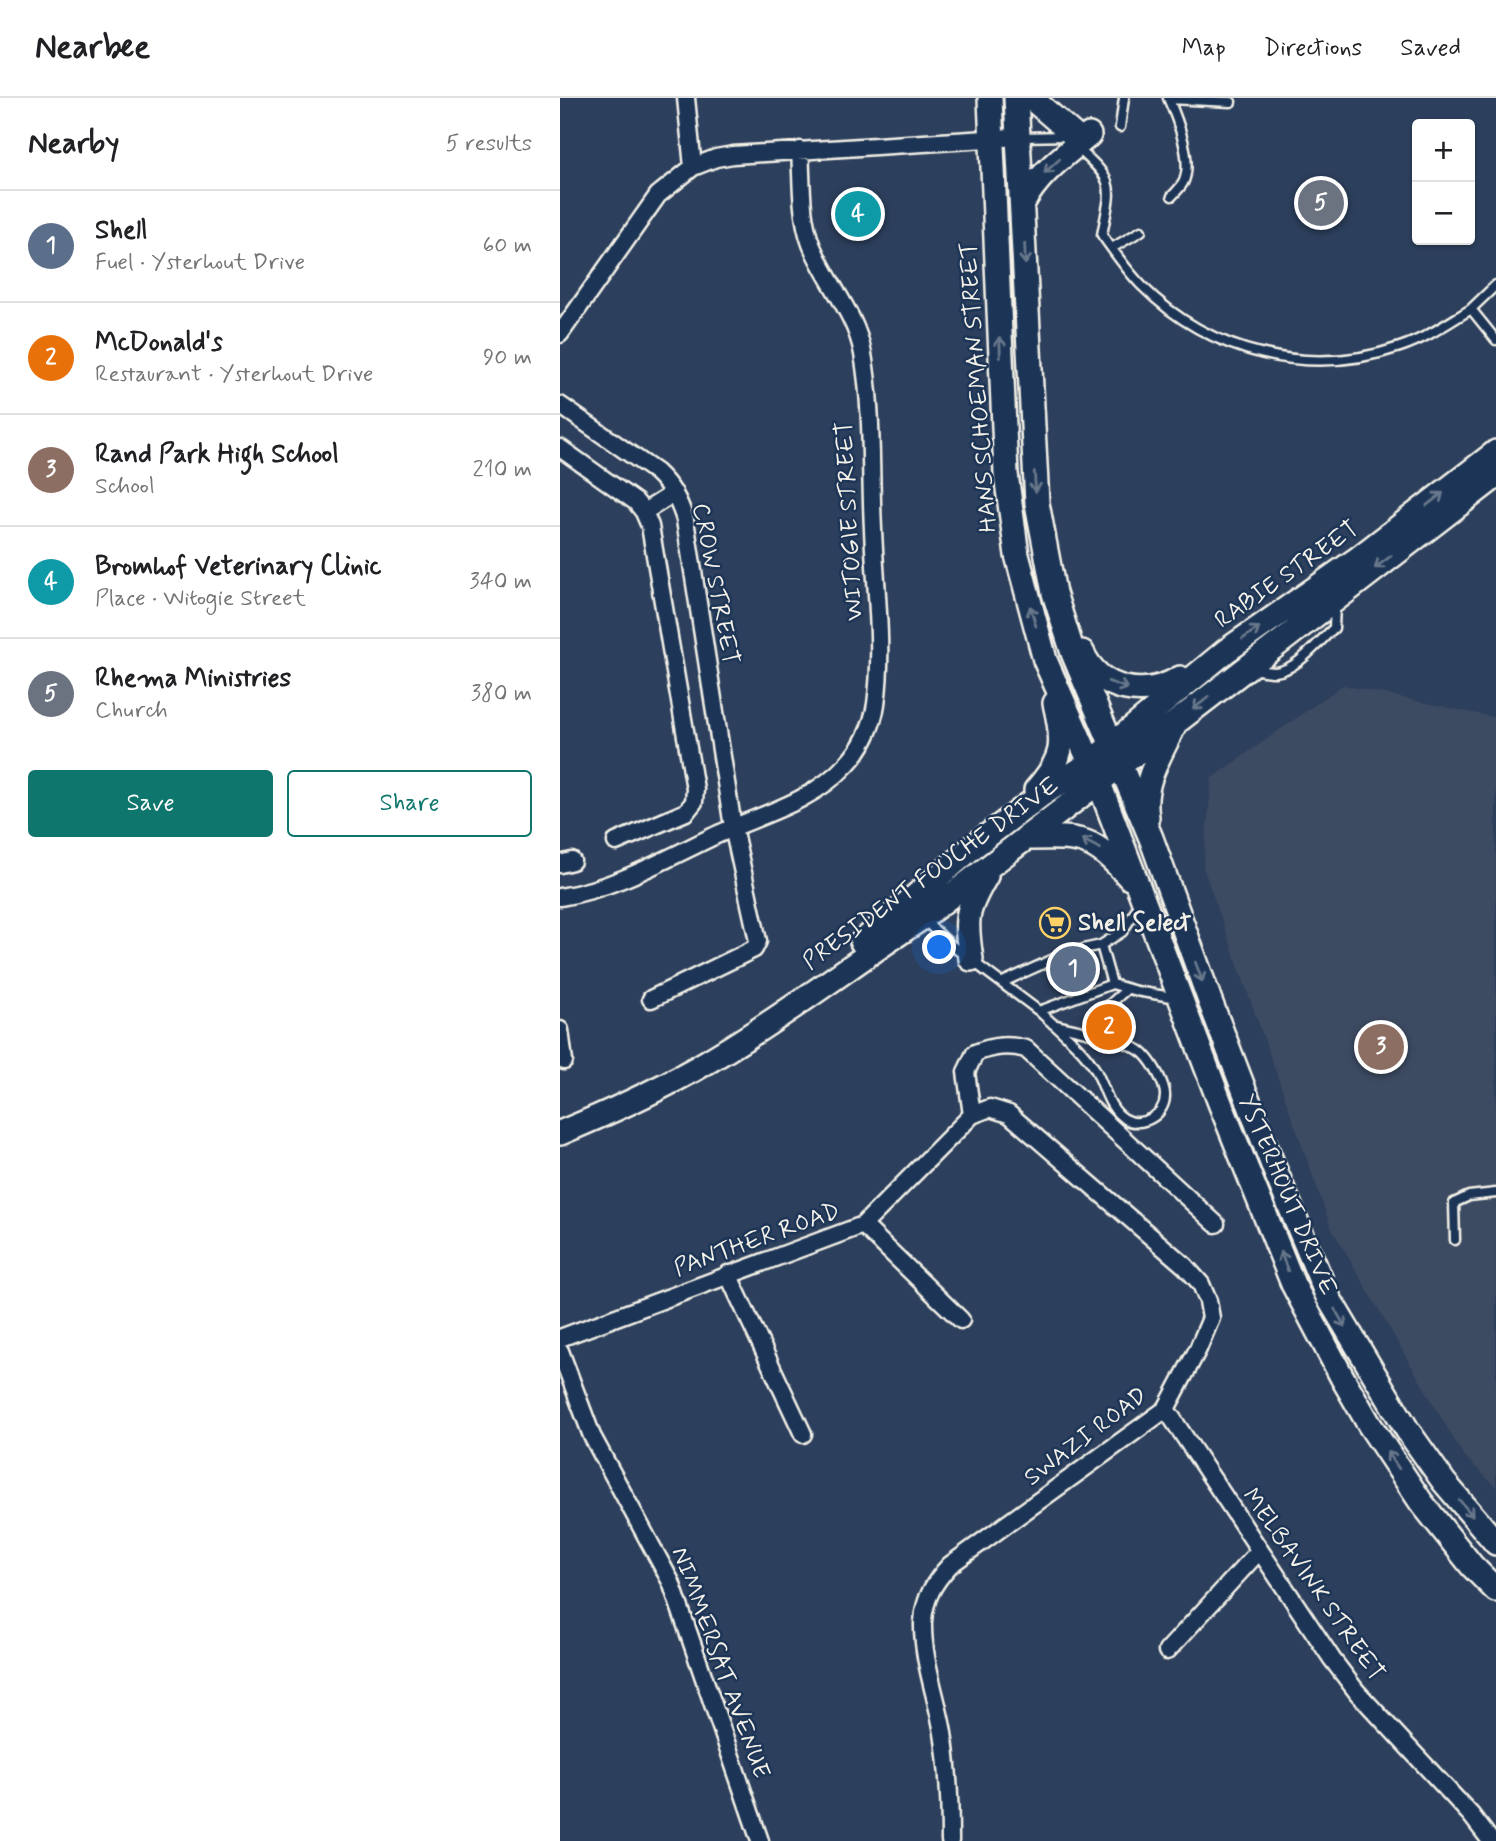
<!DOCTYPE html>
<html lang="en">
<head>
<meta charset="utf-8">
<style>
	:root { --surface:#fff; --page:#f2f2f2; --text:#202124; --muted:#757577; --line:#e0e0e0; --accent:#0f766e }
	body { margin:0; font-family:Mynerve,sans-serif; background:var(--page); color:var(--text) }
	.controls { position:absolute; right:21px; top:21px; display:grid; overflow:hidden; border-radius:7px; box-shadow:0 2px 5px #0004 }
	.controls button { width:63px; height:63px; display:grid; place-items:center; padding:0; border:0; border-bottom:2px solid var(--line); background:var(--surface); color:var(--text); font:35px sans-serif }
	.you { position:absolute; left:380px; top:850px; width:24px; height:24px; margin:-18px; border:5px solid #fff; border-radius:50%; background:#1a73e8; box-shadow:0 0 0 10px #1a73e833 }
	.badge { display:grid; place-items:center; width:46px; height:46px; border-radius:50%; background:var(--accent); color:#fff; font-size:23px; font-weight:700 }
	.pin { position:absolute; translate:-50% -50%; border:4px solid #fff; box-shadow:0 2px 7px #0006 }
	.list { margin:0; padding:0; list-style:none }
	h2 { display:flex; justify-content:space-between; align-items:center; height:91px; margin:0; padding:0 28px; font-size:30px }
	h2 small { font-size:23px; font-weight:400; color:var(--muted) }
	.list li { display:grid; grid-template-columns:46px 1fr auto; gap:21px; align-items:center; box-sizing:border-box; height:112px; padding:0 28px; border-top:2px solid var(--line) }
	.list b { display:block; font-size:26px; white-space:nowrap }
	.list p { margin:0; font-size:23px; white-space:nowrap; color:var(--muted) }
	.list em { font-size:23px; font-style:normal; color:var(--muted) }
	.actions { display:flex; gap:14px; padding:21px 28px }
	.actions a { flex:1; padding:16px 0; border:2px solid var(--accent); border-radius:7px; text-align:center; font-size:24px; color:var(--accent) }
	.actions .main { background:var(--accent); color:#fff }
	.map { position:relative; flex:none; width:936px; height:1743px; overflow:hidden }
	header { display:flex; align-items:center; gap:42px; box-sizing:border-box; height:98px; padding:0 35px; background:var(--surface); border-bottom:2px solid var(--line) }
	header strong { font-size:33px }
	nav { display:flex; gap:38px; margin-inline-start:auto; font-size:24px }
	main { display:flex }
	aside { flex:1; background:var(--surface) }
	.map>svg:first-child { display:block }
	.built { fill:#3e4b62 }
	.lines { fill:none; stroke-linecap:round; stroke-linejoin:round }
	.lane-casing { stroke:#f4f1e8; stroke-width:13 }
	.street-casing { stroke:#f4f1e8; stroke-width:21 }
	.secondary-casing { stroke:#f4f1e8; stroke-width:28 }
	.lane { stroke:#1d3557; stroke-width:8 }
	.street { stroke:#1d3557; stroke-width:16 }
	.secondary { stroke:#1d3557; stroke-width:23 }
	.oneway { stroke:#68778a }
	.labels { text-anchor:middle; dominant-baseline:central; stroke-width:5; stroke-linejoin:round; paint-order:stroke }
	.street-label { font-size:24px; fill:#f4f1e8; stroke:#1d3557 }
	.poi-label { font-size:24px; font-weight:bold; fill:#f4f1e8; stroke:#1d3557; text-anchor:start }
</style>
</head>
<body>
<header>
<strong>Nearbee</strong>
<nav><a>Map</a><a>Directions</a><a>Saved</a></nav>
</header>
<main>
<aside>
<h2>Nearby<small>5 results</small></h2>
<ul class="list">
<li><span class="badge" style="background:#5c6f8a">1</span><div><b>Shell</b><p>Fuel · Ysterhout Drive</p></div><em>60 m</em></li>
<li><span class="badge" style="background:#e8710a">2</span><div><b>McDonald's</b><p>Restaurant · Ysterhout Drive</p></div><em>90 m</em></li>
<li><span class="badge" style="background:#8d6e63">3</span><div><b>Rand Park High School</b><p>School</p></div><em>210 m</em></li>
<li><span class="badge" style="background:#0f9aa8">4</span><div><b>Bromhof Veterinary Clinic</b><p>Place · Witogie Street</p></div><em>340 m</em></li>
<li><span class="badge" style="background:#6b7280">5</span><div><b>Rhema Ministries</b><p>Church</p></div><em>380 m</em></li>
</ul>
<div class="actions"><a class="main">Save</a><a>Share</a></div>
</aside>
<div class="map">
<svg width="936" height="1743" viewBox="0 0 936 1743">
	<rect width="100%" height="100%" fill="#2c3f5c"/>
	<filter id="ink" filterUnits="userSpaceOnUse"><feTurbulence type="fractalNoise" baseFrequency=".0143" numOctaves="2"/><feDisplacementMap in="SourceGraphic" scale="14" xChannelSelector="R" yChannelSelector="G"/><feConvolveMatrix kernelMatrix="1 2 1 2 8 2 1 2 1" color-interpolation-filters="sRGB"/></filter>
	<g filter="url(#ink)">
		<path class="built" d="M783 587 936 620V1389L903 1357 771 1129 643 769 652 680Z"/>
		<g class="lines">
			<g class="lane-casing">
				<path id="lane" d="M608 0C617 20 634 64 623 85 620 90 616 94 612 98
					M609 1 671 4
					M560 29 564 0
					M462 39 508 38
					M517 50C558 85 551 88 542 137 555 155 567 173 582 188 650 256 749 280 840 249 865 241 888 225 911 211
					M552 150 581 133
					M936 187 911 211 936 242
					M692 571C699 572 707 574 715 574 737 572 758 544 774 530L775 507
					M364 822 391 847 479 913 552 886 576 893 617 900
					M523 851 541 847
					M443 884 496 860
					M552 886 541 847 562 834 580 806
					M479 913C498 931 522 949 535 971 544 986 548 1012 565 1021 581 1030 604 1018 605 999 606 987 593 965 584 956 569 941 514 932 493 926
					M535 937 541 914 567 891
					M895 1142 894 1105 909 1098 936 1095"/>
			</g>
			<g class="street-casing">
				<path id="street" d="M126 0 133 69
					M0 236 98 97 133 69 156 60 173 57 458 39
					M0 307 96 374C111 388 119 402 125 422L173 729 198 843 194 851 91 901
					M0 350 76 404 84 414 114 395
					M56 744 126 714 134 704 135 691 90 428 84 414
					M0 766 12 763
					M0 799C53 791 104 762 152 739 198 717 250 706 286 667 302 651 313 627 316 606 324 549 315 487 313 431 310 374 313 312 303 256 296 215 266 184 251 146 240 117 242 82 240 52
					M0 932 4 963
					M412 1017 406 974 415 955C433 948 448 946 466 951L656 1126
					M303 1127 401 1222
					M168 1176 243 1336
					M0 1240 303 1127 412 1017 430 1010 449 1016 625 1168 641 1186 648 1203 651 1220 638 1251 606 1311 390 1467C375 1483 364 1500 363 1524 362 1561 377 1599 383 1635 389 1672 390 1706 390 1743
					M0 1253 32 1338 111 1484 200 1743
					M606 1311 772 1561 797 1594 911 1717 931 1743
					M607 1553 699 1453"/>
			</g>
			<g class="secondary-casing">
				<path id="secondary" d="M430 0 446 376 457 457 485 562 539 685 660 1005 733 1186 782 1279 809 1326 861 1404 912 1468 936 1492
					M456 0 477 405 494 495 513 555 591 740 650 903 714 1070 768 1199 848 1333 884 1384 936 1445
					M471 0 515 38
					M463 105C478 76 504 58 529 37
					M522 554C540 594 585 601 620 580
					M476 692C504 660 505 647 495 605
					M587 719C581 686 599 659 613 630
					M466 740C521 739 531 737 570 780
					M302 844 414 748 481 697 530 665 666 553 796 462 936 354
					M411 861C405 821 405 814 426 778
					M0 1035C46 1016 92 995 135 971 214 926 286 870 362 820L936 378"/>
			</g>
			<use href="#lane" class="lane"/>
			<use href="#street" class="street"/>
			<use href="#secondary" class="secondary"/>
		</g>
		<defs><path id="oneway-shaft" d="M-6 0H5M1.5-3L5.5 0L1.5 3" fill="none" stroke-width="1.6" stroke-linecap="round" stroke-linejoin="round" transform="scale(1.75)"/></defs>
		<g class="oneway">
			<use href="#oneway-shaft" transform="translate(492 68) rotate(138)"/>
			<use href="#oneway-shaft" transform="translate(465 156) rotate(88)"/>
			<use href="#oneway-shaft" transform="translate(440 249) rotate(-92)"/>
			<use href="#oneway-shaft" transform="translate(475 384) rotate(86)"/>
			<use href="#oneway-shaft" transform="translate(875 401) rotate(-38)"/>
			<use href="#oneway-shaft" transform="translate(823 464) rotate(143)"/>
			<use href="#oneway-shaft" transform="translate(473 518) rotate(-106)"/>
			<use href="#oneway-shaft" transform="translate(691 535) rotate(-35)"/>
			<use href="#oneway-shaft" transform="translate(558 587) rotate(20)"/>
			<use href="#oneway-shaft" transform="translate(641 605) rotate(142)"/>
			<use href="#oneway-shaft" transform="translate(531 746) rotate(-153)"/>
			<use href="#oneway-shaft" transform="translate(639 874) rotate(70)"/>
			<use href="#oneway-shaft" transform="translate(724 1163) rotate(-111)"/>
			<use href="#oneway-shaft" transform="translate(780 1220) rotate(60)"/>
			<use href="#oneway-shaft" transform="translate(833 1362) rotate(-124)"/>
			<use href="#oneway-shaft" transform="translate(906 1410) rotate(50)"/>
		</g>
	</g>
	<defs>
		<g id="supermarket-ring" transform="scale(1.575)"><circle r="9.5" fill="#1d3557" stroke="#ffd166" stroke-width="1.5"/><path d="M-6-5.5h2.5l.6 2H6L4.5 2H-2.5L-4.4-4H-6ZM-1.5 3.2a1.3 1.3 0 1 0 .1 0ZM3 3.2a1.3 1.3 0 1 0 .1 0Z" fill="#ffd166"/></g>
	</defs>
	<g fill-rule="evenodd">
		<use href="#supermarket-ring" x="495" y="825"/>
	</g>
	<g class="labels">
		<g class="street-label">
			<text transform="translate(419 289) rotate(-94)">HANS SCHOEMAN STREET</text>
			<text transform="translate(290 423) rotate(-93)">WITOGIE STREET</text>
			<text transform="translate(727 477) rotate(-35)">RABIE STREET</text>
			<text transform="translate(155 486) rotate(79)">CROW STREET</text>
			<text transform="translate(371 776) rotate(-36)">PRESIDENT FOUCHE DRIVE</text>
			<text transform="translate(727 1097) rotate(67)">YSTERHOUT DRIVE</text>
			<text transform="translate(197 1142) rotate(-20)">PANTHER ROAD</text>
			<text transform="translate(526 1339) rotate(-37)">SWAZI ROAD</text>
			<text transform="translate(753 1487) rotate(55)">MELBAVINK STREET</text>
			<text transform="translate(160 1565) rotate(70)">NIMMERSAT AVENUE</text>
		</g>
		<g class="poi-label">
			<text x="518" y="825">Shell Select</text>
		</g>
	</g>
</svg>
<div class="controls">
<button>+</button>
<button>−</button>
</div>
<div class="you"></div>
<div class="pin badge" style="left:513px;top:871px;background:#5c6f8a">1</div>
<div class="pin badge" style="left:549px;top:929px;background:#e8710a">2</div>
<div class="pin badge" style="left:821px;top:949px;background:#8d6e63">3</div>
<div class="pin badge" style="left:298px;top:116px;background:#0f9aa8">4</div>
<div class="pin badge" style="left:761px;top:105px;background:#6b7280">5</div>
</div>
</main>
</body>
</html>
